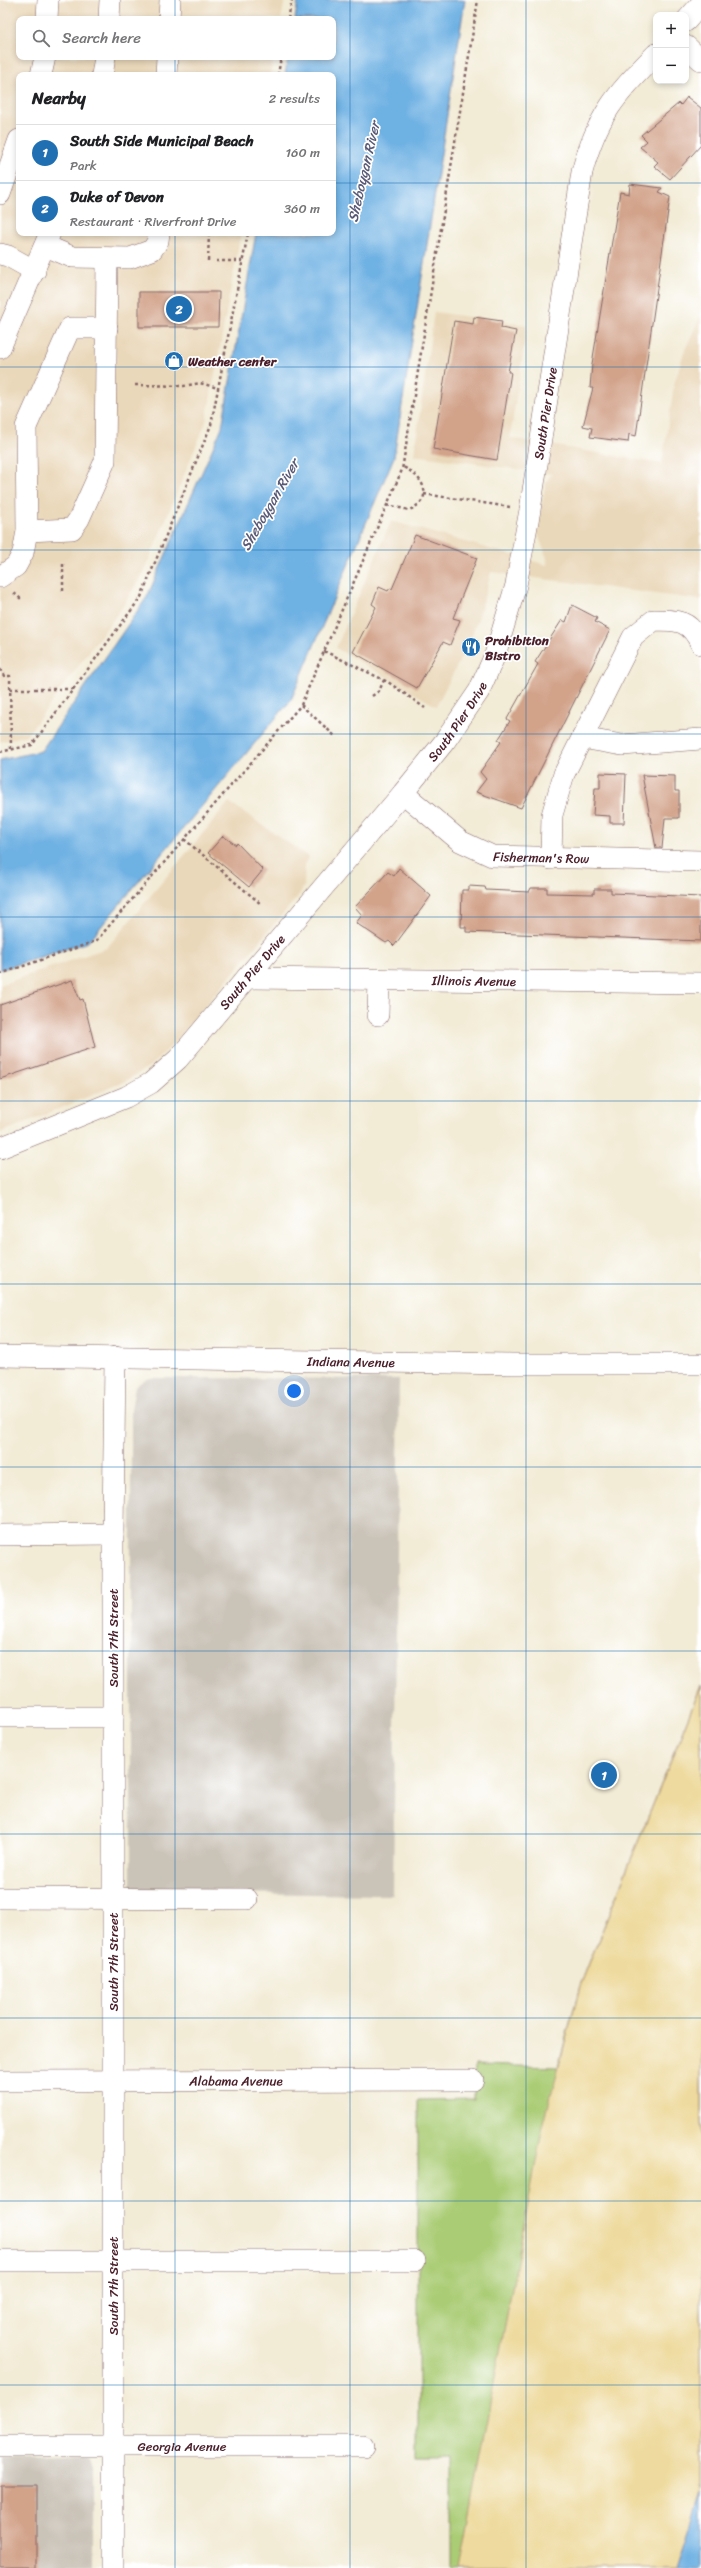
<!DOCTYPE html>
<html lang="en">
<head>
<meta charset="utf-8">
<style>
	:root { --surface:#fff; --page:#f6f6f6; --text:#202124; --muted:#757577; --line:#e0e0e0; --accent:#1f6fb2 }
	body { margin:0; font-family:Sriracha,sans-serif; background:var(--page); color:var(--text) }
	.controls { position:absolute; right:12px; top:12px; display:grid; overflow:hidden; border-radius:8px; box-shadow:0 2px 6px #0003 }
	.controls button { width:36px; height:36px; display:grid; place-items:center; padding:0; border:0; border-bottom:1px solid var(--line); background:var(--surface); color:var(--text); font:20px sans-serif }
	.you { position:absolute; left:294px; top:1391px; width:14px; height:14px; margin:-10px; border:3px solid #fff; border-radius:50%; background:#1a73e8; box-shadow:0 0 0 6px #1a73e833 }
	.badge { display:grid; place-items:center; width:26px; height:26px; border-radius:50%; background:var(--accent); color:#fff; font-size:13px; font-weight:700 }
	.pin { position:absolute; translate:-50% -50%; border:2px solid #fff; box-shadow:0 1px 4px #0006 }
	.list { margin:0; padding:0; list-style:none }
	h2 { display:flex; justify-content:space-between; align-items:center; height:52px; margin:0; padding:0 16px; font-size:17px }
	h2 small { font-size:13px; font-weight:400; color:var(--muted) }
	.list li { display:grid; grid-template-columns:26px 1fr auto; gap:12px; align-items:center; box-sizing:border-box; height:56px; padding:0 16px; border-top:1px solid var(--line) }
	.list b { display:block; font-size:15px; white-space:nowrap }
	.list p { margin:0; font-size:13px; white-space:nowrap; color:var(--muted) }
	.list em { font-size:13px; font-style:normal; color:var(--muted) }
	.icon { flex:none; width:22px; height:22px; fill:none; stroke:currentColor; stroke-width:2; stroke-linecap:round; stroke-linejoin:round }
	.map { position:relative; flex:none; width:701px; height:2568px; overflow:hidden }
	.search { position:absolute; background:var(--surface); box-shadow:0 2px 6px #0003; left:16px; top:16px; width:320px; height:44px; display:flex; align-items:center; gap:10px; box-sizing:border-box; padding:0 14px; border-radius:8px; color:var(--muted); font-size:15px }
	.panel { position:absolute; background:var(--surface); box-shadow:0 2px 6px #0003; left:16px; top:72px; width:320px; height:164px; border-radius:8px }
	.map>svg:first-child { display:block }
	.built { fill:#ead8ba }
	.industrial { fill:#cac3b8 }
	.green { fill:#aacc75; stroke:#7a7650 }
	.sand { fill:#eeda9e; stroke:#9c7c64 }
	.water { fill:#6eb1e3; stroke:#5c6887 }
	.building { fill:#d2a289 }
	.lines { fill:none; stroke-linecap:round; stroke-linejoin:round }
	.minor-casing { stroke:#856666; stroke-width:22 }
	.path { stroke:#856666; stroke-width:2.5; stroke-dasharray:3 3; stroke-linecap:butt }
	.minor { stroke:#fff; stroke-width:21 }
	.grid { fill:none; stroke:#1f6fb2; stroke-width:1; stroke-opacity:0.55 }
	.labels { text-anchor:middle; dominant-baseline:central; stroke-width:3.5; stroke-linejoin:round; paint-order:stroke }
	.poi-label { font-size:13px; font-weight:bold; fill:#4a1f2b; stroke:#fff; text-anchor:start }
	.street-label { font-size:13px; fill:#4a1f2b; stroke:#fff }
	.water-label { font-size:14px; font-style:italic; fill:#585975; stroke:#fff }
</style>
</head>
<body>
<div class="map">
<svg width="701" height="2568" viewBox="0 0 701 2568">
	<rect width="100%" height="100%" fill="#fff"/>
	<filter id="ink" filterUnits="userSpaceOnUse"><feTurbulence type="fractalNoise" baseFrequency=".025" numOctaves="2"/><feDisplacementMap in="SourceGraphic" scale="8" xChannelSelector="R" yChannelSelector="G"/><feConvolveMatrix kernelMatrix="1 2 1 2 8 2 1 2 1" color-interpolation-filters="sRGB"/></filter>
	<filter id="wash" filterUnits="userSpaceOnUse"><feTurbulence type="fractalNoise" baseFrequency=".012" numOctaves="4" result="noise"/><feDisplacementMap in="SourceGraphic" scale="16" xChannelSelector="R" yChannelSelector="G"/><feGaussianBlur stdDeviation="0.9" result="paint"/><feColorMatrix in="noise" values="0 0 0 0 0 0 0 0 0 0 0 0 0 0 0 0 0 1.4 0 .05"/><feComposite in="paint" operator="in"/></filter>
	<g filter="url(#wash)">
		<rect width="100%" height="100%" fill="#f2ebd5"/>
		<path class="built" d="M0 0H285L281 19H19V57H274L270 75H19V233H241L206 422 144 572 123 606 27 735 0 742Z
			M434 312 527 325 510 438 662 464 674 385 684 352 701 315V600L491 572 481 610 470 641 436 706 336 648 391 521 547 565V558L537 532 546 482 552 474 414 455Z
			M229 802 309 857 305 865 304 886 299 895 171 1046 150 1066 126 1081 0 1133V985L107 948Z"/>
		<path class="industrial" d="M151 1378 399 1379 393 1895 131 1892V1410L135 1387 144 1380Z
			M82 2456 91 2460 93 2466V2568H0V2457Z"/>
		<path class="green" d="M701 1686V2494L677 2568H451V2457H418V2100L474 2099 475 2065 558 2067 580 1986Z"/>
		<path class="sand" d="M701 1686V2494L677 2568H459L542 2130 580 1986Z"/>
		<path class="water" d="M298 0H465L394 457 291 700 88 942 0 970V760L41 751 147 597 222 427 256 233H333V75H285L288 57H333V19H295Z
			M701 2494V2568H677Z"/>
		<g id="blocks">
			<path class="building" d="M687 97 701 108V145L670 179 654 166 658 162 640 147 647 141 641 135 679 103 681 105Z
				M630 184 662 188 659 192 670 197 636 436 629 434 628 442 590 437 592 428 583 426 593 388H590L592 364 620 192 629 194Z
				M139 292H219L218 327H139Z
				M474 317 502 321 501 328 516 331 508 372H511L497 460 433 449 454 321 473 324Z
				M415 535 477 558 453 618 460 620 450 645 443 642 417 688 353 652 376 607 372 604 379 587 388 591 390 588 392 589Z
				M572 605 597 618 595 622 610 630 521 808 476 792 486 779 480 772 501 742 498 740 510 721 507 719 538 664 535 662 562 620 566 622Z
				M600 773 626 774 624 823H610V816L593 815 595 788H600Z
				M642 775 675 776V791H679V818H665L662 848H656Z
				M223 836 236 845 237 843 263 870 249 887 208 853Z
				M399 868 431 896 394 946 389 941 386 943 356 923 362 915 355 907 388 872 394 876Z
				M469 886 485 887 486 890 529 892 531 888H547V893L594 894V889H611V893L701 897V941L466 932V927H461L462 890H469Z
				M72 980 80 1000 83 999 95 1047 0 1079V1005Z
				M0 2485H36V2568H0Z"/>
		</g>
	</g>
	<g filter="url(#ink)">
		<use href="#blocks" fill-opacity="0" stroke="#856666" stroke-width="1"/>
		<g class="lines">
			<g class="minor-casing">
				<g id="minor">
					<path d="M47 19 48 0"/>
					<path d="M109 19 110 0"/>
					<path d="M169 19 170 0"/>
					<path d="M686 21 701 4"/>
					<path d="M686 46 701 60"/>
					<path d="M41 75 45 57"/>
					<path d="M102 75 105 57"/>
					<path d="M166 75 167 57"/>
					<path d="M0 194 19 140"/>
					<path d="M46 246 72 257 130 258 152 250 158 241 159 233"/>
					<path d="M0 254 8 256 35 271"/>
					<path d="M0 348 50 233"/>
					<path d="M27 531 72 529 79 519 105 461 107 258"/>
					<path d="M0 577 16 566 23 553 27 531 26 427 70 328H107"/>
					<path d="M582 738 622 745 701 739"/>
					<path id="s1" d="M403 793 460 841 492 856 701 861"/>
					<path d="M551 859 552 815 564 774 633 637 654 620C678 620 690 620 701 644"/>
					<path id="s2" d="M247 978 701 983"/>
					<path d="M378 1015 379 980"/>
					<path id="s3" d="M0 1148 126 1097 151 1083 178 1059 403 793 445 741 479 691 495 655 516 585 530 510 582 172C597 116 616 94 656 54"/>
					<path id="s4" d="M0 1356 512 1364H701"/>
					<path d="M0 1535 113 1534"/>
					<path d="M0 1717H113"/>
					<path d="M0 1898 247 1899"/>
					<path id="s5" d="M0 2081 473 2080"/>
					<path d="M0 2261H415"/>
					<path id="s6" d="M0 2446H364"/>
					<path d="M113 2568V1534L115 1357"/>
				</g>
			</g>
			<path class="path" d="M288 19 292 0
				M278 75 281 57
				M208 261 209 233
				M216 261H242
				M135 385 184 386 200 383 218 388
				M424 494 510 507
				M387 505 409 510C436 499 423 476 403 467
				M63 564V593
				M14 593 21 599
				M324 651 388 682 425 708
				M0 669 4 676H10L11 749
				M10 689H73
				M372 696 379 691 384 680
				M301 705 336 737
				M0 752 32 745 141 597 145 587 211 425 248 233
				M184 839 261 904
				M0 974 96 941 301 705 402 470 478 0"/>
			<use href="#minor" class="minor"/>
		</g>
	</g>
	<path class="grid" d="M175 0V19M350 0V2568M526 0V2568M175 57V75M0 183H19M333 183H701M175 233V2568M0 367H701M0 550H701M0 734H701M0 917H701M0 1101H701M0 1284H701M0 1467H701M0 1651H701M0 1834H701M0 2018H701M0 2201H701M0 2385H701"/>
	<defs>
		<g id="shop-disc" transform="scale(1)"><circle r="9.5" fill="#1f6fb2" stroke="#fff"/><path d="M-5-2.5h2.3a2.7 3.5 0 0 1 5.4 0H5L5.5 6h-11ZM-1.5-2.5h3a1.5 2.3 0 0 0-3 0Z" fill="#fff"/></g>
		<g id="restaurant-disc" transform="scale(1)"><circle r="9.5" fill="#1f6fb2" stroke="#fff"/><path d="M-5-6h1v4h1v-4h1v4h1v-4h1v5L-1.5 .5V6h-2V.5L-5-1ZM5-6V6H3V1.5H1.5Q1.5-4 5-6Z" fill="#fff"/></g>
	</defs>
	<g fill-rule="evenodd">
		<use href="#shop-disc" x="174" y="361"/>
		<use href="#restaurant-disc" x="471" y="647"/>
	</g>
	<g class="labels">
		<g class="poi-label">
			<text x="188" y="361">Weather center</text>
			<text x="485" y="640">Prohibition<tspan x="485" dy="15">Bistro</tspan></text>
		</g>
		<g class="street-label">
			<text stroke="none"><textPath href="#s3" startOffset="963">South Pier Drive</textPath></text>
			<text stroke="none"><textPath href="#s3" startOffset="639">South Pier Drive</textPath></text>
			<text stroke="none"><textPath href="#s1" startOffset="159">Fisherman's Row</textPath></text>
			<text stroke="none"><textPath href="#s3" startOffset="315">South Pier Drive</textPath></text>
			<text stroke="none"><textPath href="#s2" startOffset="227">Illinois Avenue</textPath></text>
			<text stroke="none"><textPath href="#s4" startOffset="351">Indiana Avenue</textPath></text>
			<text transform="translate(113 1638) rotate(-90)">South 7th Street</text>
			<text transform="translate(113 1962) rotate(-90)">South 7th Street</text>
			<text stroke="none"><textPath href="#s5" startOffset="236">Alabama Avenue</textPath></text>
			<text transform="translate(113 2286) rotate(-90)">South 7th Street</text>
			<text stroke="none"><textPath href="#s6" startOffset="182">Georgia Avenue</textPath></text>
		</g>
		<g class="water-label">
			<text transform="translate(364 172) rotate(-77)">Sheboygan River</text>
			<text transform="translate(270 505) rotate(-60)">Sheboygan River</text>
		</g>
	</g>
</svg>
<div class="controls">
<button>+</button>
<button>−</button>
</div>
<div class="you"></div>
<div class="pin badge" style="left:604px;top:1775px">1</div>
<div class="pin badge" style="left:179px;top:309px">2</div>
<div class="search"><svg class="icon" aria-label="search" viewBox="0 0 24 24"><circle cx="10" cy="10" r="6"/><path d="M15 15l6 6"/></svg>Search here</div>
<section class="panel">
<h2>Nearby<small>2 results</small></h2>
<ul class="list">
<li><span class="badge">1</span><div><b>South Side Municipal Beach</b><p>Park</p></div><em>160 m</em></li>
<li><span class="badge">2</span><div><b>Duke of Devon</b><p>Restaurant · Riverfront Drive</p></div><em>360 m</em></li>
</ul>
</section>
</div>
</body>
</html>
